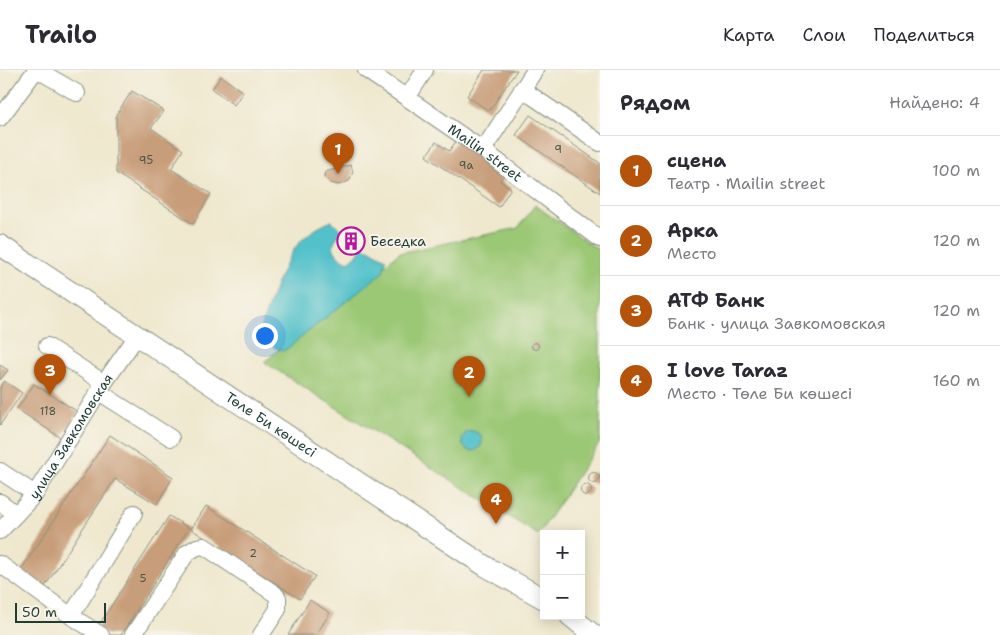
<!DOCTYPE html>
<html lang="ru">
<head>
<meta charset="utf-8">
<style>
	:root { --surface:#fff; --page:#f2f2f3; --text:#2b2b33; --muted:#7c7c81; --line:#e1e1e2; --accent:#b45309 }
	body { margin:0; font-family:"Shantell Sans",sans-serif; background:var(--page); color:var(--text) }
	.controls { position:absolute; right:15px; bottom:15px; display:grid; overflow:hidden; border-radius:0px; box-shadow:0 2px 12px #0003 }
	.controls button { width:45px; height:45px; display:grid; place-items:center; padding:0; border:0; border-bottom:1px solid var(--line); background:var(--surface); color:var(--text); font:25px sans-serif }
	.scale { position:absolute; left:15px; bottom:12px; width:91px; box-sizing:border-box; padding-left:5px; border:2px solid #1f3d34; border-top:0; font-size:14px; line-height:18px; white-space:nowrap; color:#1f3d34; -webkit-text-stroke:4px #f7f3e8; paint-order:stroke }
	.you { position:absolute; left:264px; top:265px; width:18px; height:18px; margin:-12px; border:4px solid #fff; border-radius:50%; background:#1a73e8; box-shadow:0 0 0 8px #1a73e833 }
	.badge { display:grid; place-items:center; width:32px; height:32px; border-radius:50%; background:var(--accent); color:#fff; font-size:16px; font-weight:700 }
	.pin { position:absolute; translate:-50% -41px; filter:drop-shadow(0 1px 2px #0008) }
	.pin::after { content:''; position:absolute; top:26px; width:18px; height:15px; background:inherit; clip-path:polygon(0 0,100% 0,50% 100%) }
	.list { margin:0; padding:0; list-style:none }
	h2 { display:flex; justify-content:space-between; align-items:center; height:65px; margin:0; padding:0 20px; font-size:21px }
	h2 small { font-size:16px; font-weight:400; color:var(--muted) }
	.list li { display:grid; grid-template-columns:32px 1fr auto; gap:15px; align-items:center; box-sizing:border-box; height:70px; padding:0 20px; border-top:1px solid var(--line) }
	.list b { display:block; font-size:19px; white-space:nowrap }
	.list p { margin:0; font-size:16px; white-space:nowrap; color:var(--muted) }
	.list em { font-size:16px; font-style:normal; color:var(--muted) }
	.map { position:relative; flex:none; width:600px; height:565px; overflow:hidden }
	header { display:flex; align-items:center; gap:30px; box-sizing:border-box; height:70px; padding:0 25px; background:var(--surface); border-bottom:1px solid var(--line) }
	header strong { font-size:24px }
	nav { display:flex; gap:28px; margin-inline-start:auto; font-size:18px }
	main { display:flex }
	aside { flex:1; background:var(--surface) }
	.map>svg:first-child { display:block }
	.green { fill:#9bc875; stroke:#5d8254 }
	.water { fill:#53c1ca; stroke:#397f7f }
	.building { fill:#c89d79 }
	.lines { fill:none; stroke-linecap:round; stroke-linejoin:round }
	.minor-casing { stroke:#879281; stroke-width:18 }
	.major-casing { stroke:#879281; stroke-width:22 }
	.minor { stroke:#fff; stroke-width:16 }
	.major { stroke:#fff; stroke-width:20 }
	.labels { text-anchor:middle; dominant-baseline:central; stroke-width:4; stroke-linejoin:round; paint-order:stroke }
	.number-label { font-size:11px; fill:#495545 }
	.street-label { font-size:14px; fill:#1f3d34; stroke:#f7f3e8 }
	.poi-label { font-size:14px; fill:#1f3d34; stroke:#f7f3e8; text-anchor:start }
</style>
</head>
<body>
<header>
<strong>Trailo</strong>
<nav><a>Карта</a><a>Слои</a><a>Поделиться</a></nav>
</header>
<main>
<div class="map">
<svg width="600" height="565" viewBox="0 0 600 565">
	<rect width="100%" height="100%" fill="#f7f3e8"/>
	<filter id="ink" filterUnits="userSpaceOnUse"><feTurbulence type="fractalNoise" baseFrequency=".02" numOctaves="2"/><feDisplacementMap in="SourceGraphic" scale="10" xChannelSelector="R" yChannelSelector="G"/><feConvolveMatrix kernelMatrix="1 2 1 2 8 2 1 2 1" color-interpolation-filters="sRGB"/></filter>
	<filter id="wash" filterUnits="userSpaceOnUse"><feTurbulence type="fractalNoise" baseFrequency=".0096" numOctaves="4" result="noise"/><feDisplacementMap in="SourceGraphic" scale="20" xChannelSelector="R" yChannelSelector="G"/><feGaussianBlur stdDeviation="1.12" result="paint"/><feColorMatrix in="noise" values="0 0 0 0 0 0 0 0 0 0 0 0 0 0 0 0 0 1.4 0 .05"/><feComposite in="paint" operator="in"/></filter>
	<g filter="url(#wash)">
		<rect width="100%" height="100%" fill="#efe8ce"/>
		<path class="green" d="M535 135 600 181V372L538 465 264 292 399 183 518 158Z"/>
		<path class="water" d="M332 151 342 161C329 175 331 183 348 192L355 187 363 176 386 189 383 202 284 281C270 277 266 271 261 258 270 232 284 185 305 167 313 160 322 155 332 151Z
			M462 371a10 10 0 1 1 20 0a10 10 0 1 1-20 0Z"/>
		<g id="blocks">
			<path class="building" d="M484 0H517L489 41 467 26Z
				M221 6 243 22 234 35 212 19Z
				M132 21 164 41 151 58 183 80 171 99 211 124 193 154 116 103V45Z
				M530 45 600 93V123L516 65Z
				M457 70 506 103 500 111 511 118 499 137 426 86 436 72 449 81Z
				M351 95 353 102 349 111 339 115 331 113 324 106 325 102Z
				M345 171a6 6 0 1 1 12 0a6 6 0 1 1-12 0Z
				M531.5 276a3.5 3.5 0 1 1 7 0a3.5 3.5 0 1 1-7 0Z
				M0 295 8 300 0 310Z
				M4 311 22 323 0 355V317Z
				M34 314 78 342 61 368 17 339Z
				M110 365 173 407 157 434 115 409 42 521 17 506Z
				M588.5 408a5.5 5.5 0 1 1 11 0a5.5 5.5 0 1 1-11 0Z
				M580.5 420a5.5 5.5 0 1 1 11 0a5.5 5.5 0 1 1-11 0Z
				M206 436 315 506 300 529 191 459Z
				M169 446 189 458 121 565H108L97 558Z
				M310 530 330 543 316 565H288Z"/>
		</g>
	</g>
	<g filter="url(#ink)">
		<use href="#blocks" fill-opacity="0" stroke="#879281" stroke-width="1"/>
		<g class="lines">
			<g class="minor-casing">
				<g id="minor">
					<path d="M38 0 77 23"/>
					<path id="s1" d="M366 0 483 80 600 169"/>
					<path d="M522 19 600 73"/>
					<path d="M407 28 425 0"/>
					<path d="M0 48 36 0"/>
					<path d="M483 80 535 0"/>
					<path d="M47 276 104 313"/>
					<path d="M99 322 171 368"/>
					<path d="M0 401 35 424"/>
					<path d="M0 432 16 444"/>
					<path id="s2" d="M0 461 35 424 104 313 137 266"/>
					<path d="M0 494 71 546 101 565"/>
					<path d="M71 546 134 443"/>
					<path d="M133 565 187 483 197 477 204 476 275 524 278 528V539L261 565"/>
				</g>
			</g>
			<g class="major-casing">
				<g id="major">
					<path id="s3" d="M0 175 485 496 544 529"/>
					<path d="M570 546 594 565"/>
				</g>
			</g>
			<use href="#minor" class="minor"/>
			<use href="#major" class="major"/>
		</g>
	</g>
	<defs>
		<g id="building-ring" transform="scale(1.4375)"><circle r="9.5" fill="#f7f3e8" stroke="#b5179e" stroke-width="1.5"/><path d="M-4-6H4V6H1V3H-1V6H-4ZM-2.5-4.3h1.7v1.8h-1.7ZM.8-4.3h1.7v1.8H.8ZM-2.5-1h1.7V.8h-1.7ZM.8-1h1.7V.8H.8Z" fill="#b5179e"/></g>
	</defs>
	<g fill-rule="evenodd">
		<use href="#building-ring" x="351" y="171"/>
	</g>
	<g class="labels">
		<g class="number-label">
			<text x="558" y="79">9</text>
			<text x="146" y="90">95</text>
			<text x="466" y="95">9а</text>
			<text x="48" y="341">118</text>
			<text x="253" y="483">2</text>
			<text x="143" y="508">5</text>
		</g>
		<g class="street-label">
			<text stroke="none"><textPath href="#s1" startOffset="145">Mailin street</textPath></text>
			<text stroke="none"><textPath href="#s3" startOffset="325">Төле Би көшесі</textPath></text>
			<text stroke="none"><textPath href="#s2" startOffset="119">улица Завкомовская</textPath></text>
		</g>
		<g class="poi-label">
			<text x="370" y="171">Беседка</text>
		</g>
	</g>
</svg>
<div class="controls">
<button>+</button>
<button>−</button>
</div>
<div class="scale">50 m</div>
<div class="you"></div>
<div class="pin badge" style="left:338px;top:104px">1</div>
<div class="pin badge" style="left:469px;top:327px">2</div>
<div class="pin badge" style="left:50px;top:325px">3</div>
<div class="pin badge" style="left:496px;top:454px">4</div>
</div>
<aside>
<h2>Рядом<small>Найдено: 4</small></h2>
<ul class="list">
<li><span class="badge">1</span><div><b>сцена</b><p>Театр · Mailin street</p></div><em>100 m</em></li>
<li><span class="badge">2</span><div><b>Арка</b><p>Место</p></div><em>120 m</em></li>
<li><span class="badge">3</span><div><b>АТФ Банк</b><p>Банк · улица Завкомовская</p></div><em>120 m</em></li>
<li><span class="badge">4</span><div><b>I love Taraz</b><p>Место · Төле Би көшесі</p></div><em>160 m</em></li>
</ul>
</aside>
</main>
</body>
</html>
